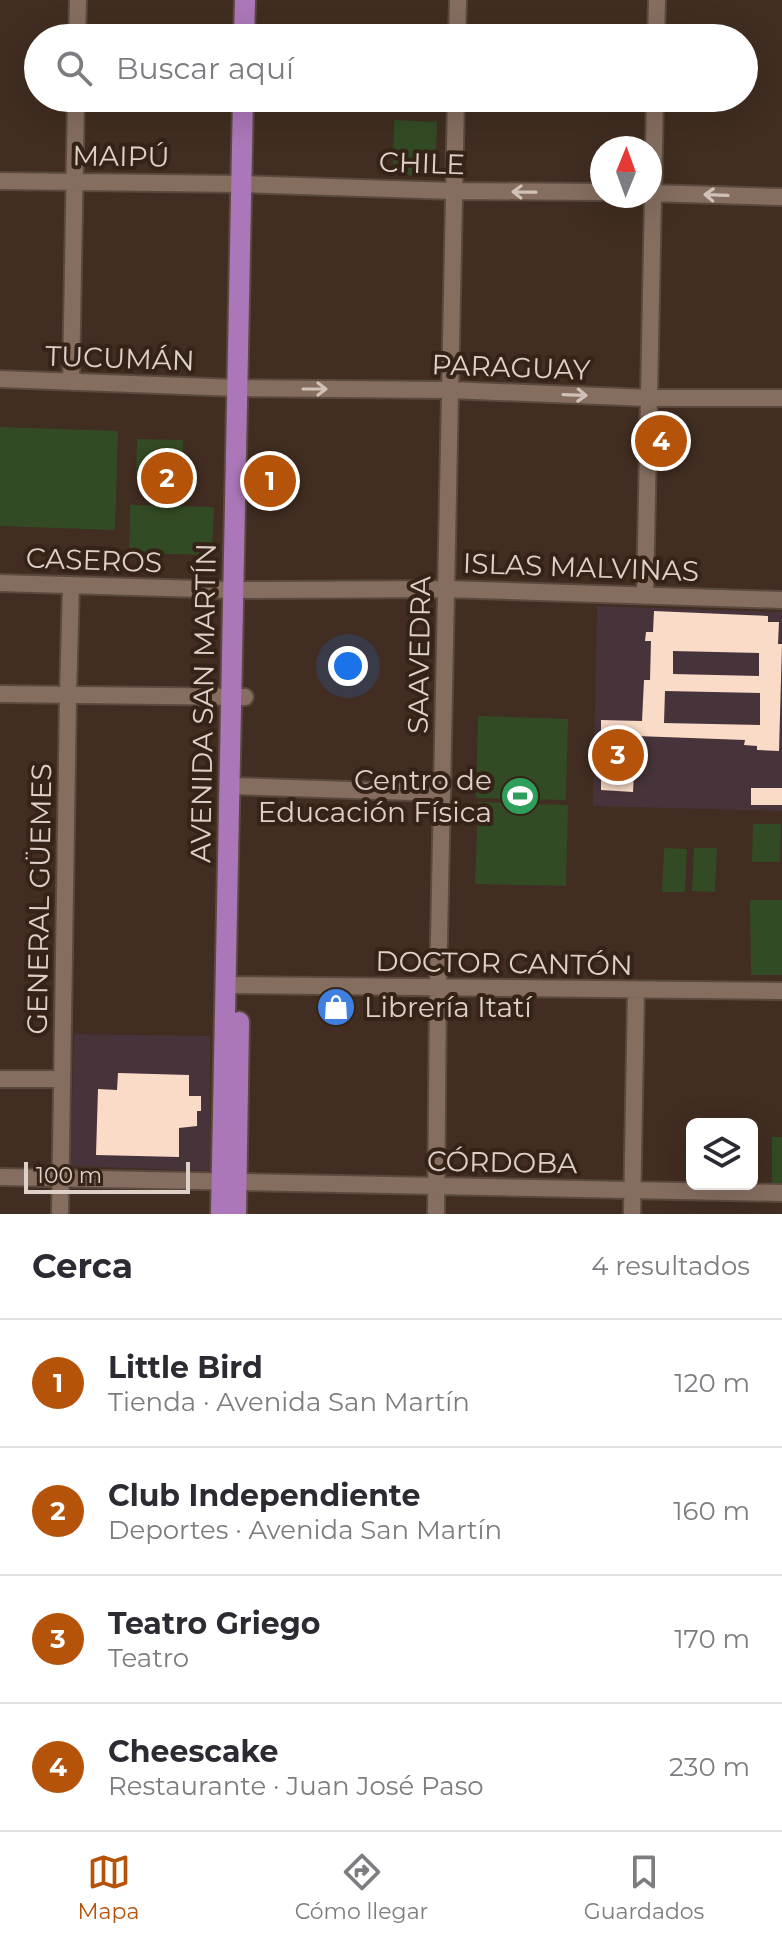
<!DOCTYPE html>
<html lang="es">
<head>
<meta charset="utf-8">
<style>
	:root { --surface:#fff; --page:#f7f7f7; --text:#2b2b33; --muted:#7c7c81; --line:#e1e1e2; --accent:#b45309 }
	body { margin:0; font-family:Montserrat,sans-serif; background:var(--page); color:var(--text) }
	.controls { position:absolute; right:24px; bottom:24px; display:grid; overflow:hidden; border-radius:12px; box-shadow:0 8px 32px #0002 }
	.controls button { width:72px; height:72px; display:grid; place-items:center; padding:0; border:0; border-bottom:2px solid var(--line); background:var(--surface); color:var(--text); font:40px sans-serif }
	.compass { position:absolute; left:590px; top:136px; width:72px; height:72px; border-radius:50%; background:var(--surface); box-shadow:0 8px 32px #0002; rotate:1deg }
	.scale { position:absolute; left:24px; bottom:20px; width:166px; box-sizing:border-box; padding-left:8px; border:4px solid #ddd0c8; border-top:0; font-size:22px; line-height:28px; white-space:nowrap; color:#ddd0c8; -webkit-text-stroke:6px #362317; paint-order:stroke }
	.you { position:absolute; left:348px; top:666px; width:28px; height:28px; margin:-20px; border:6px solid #fff; border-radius:50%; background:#1a73e8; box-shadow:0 0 0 12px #1a73e833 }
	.badge { display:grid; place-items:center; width:52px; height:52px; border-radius:50%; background:var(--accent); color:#fff; font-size:26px; font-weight:700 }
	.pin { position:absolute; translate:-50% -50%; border:4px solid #fff; box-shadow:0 2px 8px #0006 }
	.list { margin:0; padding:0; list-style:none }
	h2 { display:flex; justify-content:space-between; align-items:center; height:104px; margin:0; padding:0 32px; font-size:34px }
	h2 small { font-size:26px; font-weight:400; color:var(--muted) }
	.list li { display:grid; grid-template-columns:52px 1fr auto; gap:24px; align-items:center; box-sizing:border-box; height:128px; padding:0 32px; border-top:2px solid var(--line) }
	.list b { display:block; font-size:30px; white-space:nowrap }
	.list p { margin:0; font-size:26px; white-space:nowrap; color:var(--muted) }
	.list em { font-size:26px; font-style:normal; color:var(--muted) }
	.icon { flex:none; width:44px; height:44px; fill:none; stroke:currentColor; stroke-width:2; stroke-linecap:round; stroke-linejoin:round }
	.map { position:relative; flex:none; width:782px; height:1214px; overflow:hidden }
	.search { position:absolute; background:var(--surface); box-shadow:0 8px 32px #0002; left:24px; right:24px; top:24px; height:88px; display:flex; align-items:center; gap:20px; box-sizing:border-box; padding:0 28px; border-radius:44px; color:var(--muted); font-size:30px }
	.sheet { height:616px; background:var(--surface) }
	nav { display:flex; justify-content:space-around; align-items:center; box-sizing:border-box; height:112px; border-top:2px solid var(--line); background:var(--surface); font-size:22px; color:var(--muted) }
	nav a { display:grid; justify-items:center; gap:4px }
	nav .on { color:var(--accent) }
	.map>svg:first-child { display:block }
	.education { fill:#47333a }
	.green { fill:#334b25 }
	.building { fill:#f9dbc8; fill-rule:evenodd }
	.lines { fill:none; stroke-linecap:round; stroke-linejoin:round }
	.minor-casing { stroke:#5a493e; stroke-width:20 }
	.major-casing { stroke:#5a493e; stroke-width:24 }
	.minor { stroke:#856e60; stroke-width:16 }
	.major { stroke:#ac77b8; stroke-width:20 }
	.oneway { stroke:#d0c1b8 }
	.labels { text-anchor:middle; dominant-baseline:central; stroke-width:8; stroke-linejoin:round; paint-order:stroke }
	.street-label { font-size:28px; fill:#ddd0c8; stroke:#362317 }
	.poi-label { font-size:28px; fill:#ddd0c8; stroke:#362317; text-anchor:end }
</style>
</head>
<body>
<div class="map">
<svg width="782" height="1214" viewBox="0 0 782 1214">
	<rect width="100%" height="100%" fill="#412d21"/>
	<path class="education" d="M597 606 782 612V811L593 806Z
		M74 1034 210 1036V1171L70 1166Z"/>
	<path class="green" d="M394 120 437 122 435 177 393 174Z
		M0 427 118 431 115 530 0 526Z
		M137 439 183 440 182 479 136 478Z
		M130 505 214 507 212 555 129 553Z
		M478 716 568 719 566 800 476 798Z
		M478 802 568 805 566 886 475 884Z
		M753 824H781L780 862H752Z
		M664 848 687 849 685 892H662Z
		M694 848H717L715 892 692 891Z
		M750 900H782V975H751Z
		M772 1137H782V1187H772Z"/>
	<path class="building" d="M654 611 768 616V622H779L778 644H782L779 751 757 750V746L744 745 745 740 636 736 633 792 601 790V720L642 721 644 680H650L651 641H645L646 632H653ZM673 651 759 653V676L673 674ZM665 691 760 693V725L664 723Z
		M751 788H782V805H751Z
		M118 1073 189 1075V1096H201V1111H197V1126L179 1128V1157L96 1155 98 1089 117 1090Z"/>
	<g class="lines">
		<g class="minor-casing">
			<path id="minor" d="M77 38 78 0
				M457 38 458 0
				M656 38 657 0
				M0 181 241 184 454 191 602 192
				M650 193 782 197
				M0 379 237 388 450 390 649 398H782
				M71 382 76 98
				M0 583 233 590 446 589 782 600
				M645 595 655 98
				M0 694 245 697
				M230 786 442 793
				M226 985 782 991
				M0 1079H62
				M0 1177 782 1193
				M60 1214 68 695 71 585
				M436 1214 438 988 456 98
				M632 1214 636 990"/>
		</g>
		<g class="major-casing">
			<path id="major" d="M244 38 245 0
				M221 1214 243 98
				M236 1214 239 1022"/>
		</g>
		<use href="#minor" class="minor"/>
		<use href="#major" class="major"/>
	</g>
	<defs><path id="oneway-shaft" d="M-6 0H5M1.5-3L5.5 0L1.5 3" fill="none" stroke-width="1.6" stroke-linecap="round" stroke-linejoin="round" transform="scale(2)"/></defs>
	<g class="oneway">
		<use href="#oneway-shaft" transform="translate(524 192) rotate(-179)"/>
		<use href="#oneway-shaft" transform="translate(716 195) rotate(-178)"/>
		<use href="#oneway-shaft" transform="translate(315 389)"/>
		<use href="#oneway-shaft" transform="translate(575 395) rotate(2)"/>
	</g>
	<defs>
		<g id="stadium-disc" transform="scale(2)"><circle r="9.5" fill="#2e9e5b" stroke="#362317"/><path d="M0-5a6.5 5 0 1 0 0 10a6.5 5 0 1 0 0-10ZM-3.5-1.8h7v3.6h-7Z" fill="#fff"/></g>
		<g id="shop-disc" transform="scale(2)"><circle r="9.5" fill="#3f7fe0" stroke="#362317"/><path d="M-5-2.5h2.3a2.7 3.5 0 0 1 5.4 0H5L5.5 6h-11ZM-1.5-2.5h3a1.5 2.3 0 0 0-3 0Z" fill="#fff"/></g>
	</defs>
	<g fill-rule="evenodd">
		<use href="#stadium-disc" x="520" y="796"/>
		<use href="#shop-disc" x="336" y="1007"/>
	</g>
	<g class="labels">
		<g class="street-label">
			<text transform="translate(121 156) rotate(1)">MAIPÚ</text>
			<text transform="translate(422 163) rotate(2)">CHILE</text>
			<text transform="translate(120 358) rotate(2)">TUCUMÁN</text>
			<text transform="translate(511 367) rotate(2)">PARAGUAY</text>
			<text transform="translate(94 560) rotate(2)">CASEROS</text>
			<text transform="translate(581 567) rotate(2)">ISLAS MALVINAS</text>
			<text transform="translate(419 655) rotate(-89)">SAAVEDRA</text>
			<text transform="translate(203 703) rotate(-89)">AVENIDA SAN MARTÍN</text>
			<text transform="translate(39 899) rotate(-89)">GENERAL GÜEMES</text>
			<text transform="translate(504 963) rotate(1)">DOCTOR CANTÓN</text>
			<text transform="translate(502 1162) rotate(1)">CÓRDOBA</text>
		</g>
		<g class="poi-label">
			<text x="492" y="780">Centro de<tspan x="492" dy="32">Educación Física</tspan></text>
			<text x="364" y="1007" text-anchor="start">Librería Itatí</text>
		</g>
	</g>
</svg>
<div class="controls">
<button><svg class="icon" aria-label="layers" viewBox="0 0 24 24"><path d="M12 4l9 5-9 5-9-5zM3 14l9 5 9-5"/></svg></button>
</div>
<svg class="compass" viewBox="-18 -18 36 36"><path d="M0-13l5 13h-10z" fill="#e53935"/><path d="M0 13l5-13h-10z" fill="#7c7c81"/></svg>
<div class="scale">100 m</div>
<div class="you"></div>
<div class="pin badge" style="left:270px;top:481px">1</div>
<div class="pin badge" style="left:167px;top:478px">2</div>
<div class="pin badge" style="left:618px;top:755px">3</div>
<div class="pin badge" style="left:661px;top:441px">4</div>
<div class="search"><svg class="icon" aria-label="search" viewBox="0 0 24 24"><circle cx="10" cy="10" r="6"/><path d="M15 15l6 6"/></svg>Buscar aquí</div>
</div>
<section class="sheet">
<h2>Cerca<small>4 resultados</small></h2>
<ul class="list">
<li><span class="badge">1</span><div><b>Little Bird</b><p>Tienda · Avenida San Martín</p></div><em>120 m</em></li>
<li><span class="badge">2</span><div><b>Club Independiente</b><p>Deportes · Avenida San Martín</p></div><em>160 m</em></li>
<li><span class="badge">3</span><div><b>Teatro Griego</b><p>Teatro</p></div><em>170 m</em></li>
<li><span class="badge">4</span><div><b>Cheescake</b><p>Restaurante · Juan José Paso</p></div><em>230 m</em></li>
</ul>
</section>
<nav>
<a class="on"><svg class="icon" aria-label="map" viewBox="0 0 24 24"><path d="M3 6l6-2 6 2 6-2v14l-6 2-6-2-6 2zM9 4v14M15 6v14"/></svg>Mapa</a>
<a><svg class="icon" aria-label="directions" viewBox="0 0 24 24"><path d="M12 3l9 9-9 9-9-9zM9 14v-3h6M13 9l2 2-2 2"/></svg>Cómo llegar</a>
<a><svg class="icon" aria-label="saved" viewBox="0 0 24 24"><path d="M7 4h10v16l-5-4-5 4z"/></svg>Guardados</a>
</nav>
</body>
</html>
